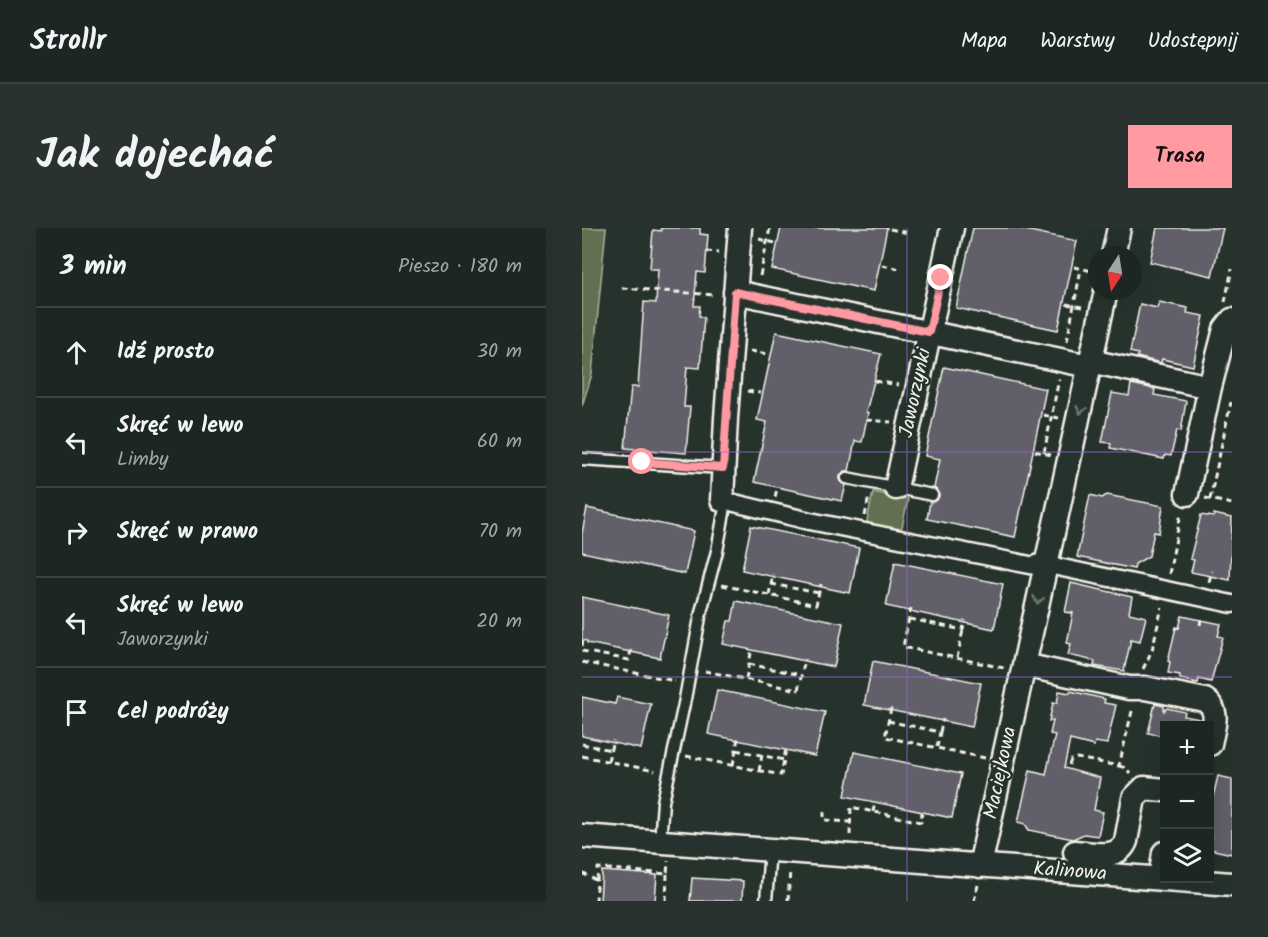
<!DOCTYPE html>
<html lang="pl">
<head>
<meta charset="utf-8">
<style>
	:root { --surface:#1c2622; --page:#29322f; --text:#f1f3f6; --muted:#a0a5a5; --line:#3a4340; --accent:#ff9aa2 }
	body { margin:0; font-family:Kalam,sans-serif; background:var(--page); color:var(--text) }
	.controls { position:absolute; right:18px; bottom:18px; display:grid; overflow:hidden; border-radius:0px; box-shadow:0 6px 24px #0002 }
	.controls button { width:54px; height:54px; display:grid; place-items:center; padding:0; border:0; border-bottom:2px solid var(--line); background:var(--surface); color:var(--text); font:30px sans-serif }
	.compass { position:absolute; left:506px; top:18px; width:54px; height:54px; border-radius:50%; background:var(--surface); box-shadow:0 6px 24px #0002; rotate:192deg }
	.stop { position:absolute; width:18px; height:18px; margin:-14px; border:4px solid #ff9aa2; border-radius:50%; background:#fff }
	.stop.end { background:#ff9aa2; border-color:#fff; box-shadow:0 2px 6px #0008 }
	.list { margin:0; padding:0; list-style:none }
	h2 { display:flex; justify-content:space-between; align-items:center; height:78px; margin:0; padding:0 24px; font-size:26px }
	h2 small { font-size:20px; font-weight:400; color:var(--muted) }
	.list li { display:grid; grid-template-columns:39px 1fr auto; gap:18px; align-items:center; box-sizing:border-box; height:90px; padding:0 24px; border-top:2px solid var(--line) }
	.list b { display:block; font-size:22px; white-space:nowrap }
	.list p { margin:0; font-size:20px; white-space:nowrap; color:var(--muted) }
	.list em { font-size:20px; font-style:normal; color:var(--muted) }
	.icon { flex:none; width:33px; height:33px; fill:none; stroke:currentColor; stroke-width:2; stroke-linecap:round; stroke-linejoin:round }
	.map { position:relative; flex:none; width:650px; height:673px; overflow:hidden; border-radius:0px }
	header { display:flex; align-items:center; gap:36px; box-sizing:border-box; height:84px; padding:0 30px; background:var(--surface); border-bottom:2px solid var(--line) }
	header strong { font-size:28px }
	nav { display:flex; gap:33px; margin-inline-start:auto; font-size:21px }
	.intro { display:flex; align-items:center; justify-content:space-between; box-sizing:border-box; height:144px; padding:0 36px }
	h1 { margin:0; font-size:42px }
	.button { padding:15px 27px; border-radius:0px; background:var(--accent); color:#111; font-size:21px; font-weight:700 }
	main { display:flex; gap:36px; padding:0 36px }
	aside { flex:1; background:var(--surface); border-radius:0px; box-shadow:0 6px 24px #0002 }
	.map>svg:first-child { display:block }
	.green { fill:#627051; stroke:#abb09c; stroke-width:1.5 }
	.building { fill:#615e6a; stroke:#f4f1e8; stroke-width:1.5 }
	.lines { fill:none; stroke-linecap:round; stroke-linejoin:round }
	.service-casing { stroke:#f4f1e8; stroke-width:15 }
	.pedestrian-casing { stroke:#f4f1e8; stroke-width:21 }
	.minor-casing { stroke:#f4f1e8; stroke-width:27 }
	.path { stroke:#f4f1e8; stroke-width:3; stroke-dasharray:6 4.5; stroke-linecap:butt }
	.service { stroke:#26332d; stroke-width:10 }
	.pedestrian { stroke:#26332d; stroke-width:16 }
	.minor { stroke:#26332d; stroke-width:22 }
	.oneway { stroke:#6e766e }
	.route { stroke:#ff9aa2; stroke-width:8 }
	.grid { fill:none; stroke:#9f67cb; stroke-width:1.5; stroke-opacity:0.55 }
	.labels { text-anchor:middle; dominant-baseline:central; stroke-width:5; stroke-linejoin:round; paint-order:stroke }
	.street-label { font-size:20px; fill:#f4f1e8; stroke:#26332d }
</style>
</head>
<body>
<header>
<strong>Strollr</strong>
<nav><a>Mapa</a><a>Warstwy</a><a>Udostępnij</a></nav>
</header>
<div class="intro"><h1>Jak dojechać</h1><a class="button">Trasa</a></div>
<main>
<aside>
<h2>3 min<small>Pieszo · 180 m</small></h2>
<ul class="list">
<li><svg class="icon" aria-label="ahead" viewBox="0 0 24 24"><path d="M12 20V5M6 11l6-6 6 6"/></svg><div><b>Idź prosto</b></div><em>30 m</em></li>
<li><svg class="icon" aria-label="left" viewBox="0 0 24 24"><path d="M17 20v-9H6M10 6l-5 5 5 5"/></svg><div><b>Skręć w lewo</b><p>Limby</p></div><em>60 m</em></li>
<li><svg class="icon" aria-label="right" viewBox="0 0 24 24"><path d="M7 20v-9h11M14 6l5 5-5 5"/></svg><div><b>Skręć w prawo</b></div><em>70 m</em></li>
<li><svg class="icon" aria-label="left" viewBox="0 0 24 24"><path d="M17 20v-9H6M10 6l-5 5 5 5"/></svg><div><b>Skręć w lewo</b><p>Jaworzynki</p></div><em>20 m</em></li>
<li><svg class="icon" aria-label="arrive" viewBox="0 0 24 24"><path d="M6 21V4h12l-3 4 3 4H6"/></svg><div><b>Cel podróży</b></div></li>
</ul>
</aside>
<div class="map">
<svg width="650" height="673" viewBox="0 0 650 673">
	<rect width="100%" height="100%" fill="#26332d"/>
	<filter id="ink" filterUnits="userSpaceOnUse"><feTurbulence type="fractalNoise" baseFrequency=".0167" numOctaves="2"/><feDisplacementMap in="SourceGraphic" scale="12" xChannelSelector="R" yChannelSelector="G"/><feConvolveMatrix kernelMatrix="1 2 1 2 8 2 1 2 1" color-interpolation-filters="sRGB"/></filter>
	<g filter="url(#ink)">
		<path class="green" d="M0 0H24L10 146 0 178Z
			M291 264 326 271 319 304 284 298Z"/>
		<path class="building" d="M79 0H118V6L126 7 123 45 115 44 112 78H118L117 88 122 89 118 140 105 139 102 179H108L104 225 43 220 49 159H56L62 74 74 75 76 41H68L71 2 79 3Z
			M199 0H305L292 63 190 41Z
			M391 0H434L495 13 476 102 374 80Z
			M575 0H641L630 48 568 34Z
			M577 74 606 80 605 85 622 88 611 138 580 131 579 135 555 129 556 126 548 124 558 76 575 80Z
			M194 104 299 126 284 184 286 185 280 214 273 213 267 243H262L258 248V253L264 257 260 273 172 254 185 194 175 192Z
			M362 139 464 161 433 309 345 291 348 274 355 272 357 268 355 262 352 260 358 231 343 228Z
			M549 156 573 161 572 167 604 173 599 203 595 202 589 228 583 227 582 231 562 227 528 220 529 215 520 214 530 165 547 168Z
			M508 267 520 270 525 267 581 278 577 305 572 304 567 328 553 336 552 341 495 329Z
			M5 280 112 303 103 346 0 324V305Z
			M632 286 650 290 648 352 609 344 612 332 608 331 619 287 632 289Z
			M169 298 277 320 268 365 160 342Z
			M313 334 421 356 412 401 304 378Z
			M489 355 550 369 547 385 564 389 558 413 549 411 542 443 512 438 513 433 486 427 489 416 485 415 491 385 483 384Z
			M0 369 87 387 78 430 5 415V413L0 412Z
			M154 373 261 395 252 439 141 416 146 393H150Z
			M600 388 639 396 636 408 641 409 629 454 617 451 616 455 598 451V447L586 445 588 434 586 433 594 399 597 400Z
			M291 433 399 455 390 499 282 477Z
			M135 462 243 484 233 528 126 506Z
			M477 463 488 465V463L523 471 522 475 534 477 525 516 513 514 512 518 488 512 482 540 518 550 512 582 521 584 516 608 502 606 491 611 447 602 443 596 436 594 448 542 464 546 473 507 468 506 471 493H467L471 475H475Z
			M0 469 33 476 35 469 69 476 59 521 0 508Z
			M573 476 582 478V483L585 480 603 484 602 488 618 491 617 498H582V508L566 505Z
			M272 524 379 546 370 590 263 568Z
			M636 548 650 551V626L627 621 630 609 627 605V585Z
			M20 643 75 647 73 673H18Z
			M110 650 161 653 160 673H108Z"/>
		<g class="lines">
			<g class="service-casing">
				<path id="service" d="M0 231 141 240
					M265 250 350 267
					M78 614 81 574 103 471 119 384 135 323 142 285
					M184 673 188 622"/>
			</g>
			<g class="pedestrian-casing">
				<path id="pedestrian" d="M140 272 228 293 453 338 457 335 650 376"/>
			</g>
			<g class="minor-casing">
				<path id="minor" d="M531 27 537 0
					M153 64 507 138
					M508 133 628 159 605 266
					M628 159 643 101 650 92
					M314 260 370 0
					M140 272 144 190 158 0
					M442 437 547 460H563L623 472C639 483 631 500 628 516
					M0 608 650 656
					M493 624C511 625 536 633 544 613L552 570 562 560 582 562
					M398 638 524 63
					M578 651 582 625"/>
			</g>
			<path class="path" d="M308 1 326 5
				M177 11 193 15
				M124 23 137 24
				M300 37 318 41
				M492 39 515 44
				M178 48 188 0
				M40 60 134 67
				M643 74 650 41
				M484 76 500 79
				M485 113 499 41
				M168 123 186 126
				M293 153 317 157
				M165 163 178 165
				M461 187 477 190
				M284 192 309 194
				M453 223 469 227
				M462 225 477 151
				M193 269 195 261
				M623 270 650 276
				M628 271 649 174
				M283 288 287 268
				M587 346 599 285
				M627 354 630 343
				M189 356 237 365
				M140 357 234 377 239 356
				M187 367 191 346
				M329 380 321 419 422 440
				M328 391 381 402 383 392
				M618 397 620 387
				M0 418 1 412
				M0 423 47 432 49 422
				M375 430 381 402
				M0 434 93 453
				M167 436 219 447
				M561 441 570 422 580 379
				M123 443 216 462 223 431
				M164 451 170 420
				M309 480 303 509 403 530
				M306 493 358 504 361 491
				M0 516 29 522
				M355 519 358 504
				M154 522 202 532 204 520
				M0 528 73 543
				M104 528 199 547 202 532
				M26 533 31 512
				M151 537 156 510
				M487 537 489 532 495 530 537 538 551 479
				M537 538 544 540 548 545
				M177 543 180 527
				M242 583V592L268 594
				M291 584 293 574
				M268 607 269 579 339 594 340 584
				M0 645 15 653 14 673
				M15 653 16 640 85 646 86 633
				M84 673 85 646
				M206 673 208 642
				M392 673 396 657"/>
			<use href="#service" class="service"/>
			<use href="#pedestrian" class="pedestrian"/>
			<use href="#minor" class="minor"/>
		</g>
		<defs><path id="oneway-chevron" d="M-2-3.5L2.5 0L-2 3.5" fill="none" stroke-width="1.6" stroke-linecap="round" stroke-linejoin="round" transform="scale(1.5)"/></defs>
		<g class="oneway">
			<use href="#oneway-chevron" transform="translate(499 182) rotate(102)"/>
			<use href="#oneway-chevron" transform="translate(456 372) rotate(103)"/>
		</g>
	</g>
	<g class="lines" filter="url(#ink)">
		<path class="route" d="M60 234 141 240 153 64 347 104 359 50"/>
	</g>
	<path class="grid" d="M325 0V673M0 224H650M0 449H650"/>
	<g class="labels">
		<g class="street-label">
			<text transform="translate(334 165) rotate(-78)">Jaworzynki</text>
			<text transform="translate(419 545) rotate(-78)">Maciejkowa</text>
			<text transform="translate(488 644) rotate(4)">Kalinowa</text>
		</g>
	</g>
</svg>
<div class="controls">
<button>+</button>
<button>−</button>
<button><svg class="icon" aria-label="layers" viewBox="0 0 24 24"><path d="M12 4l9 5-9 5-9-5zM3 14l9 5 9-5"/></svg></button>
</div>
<svg class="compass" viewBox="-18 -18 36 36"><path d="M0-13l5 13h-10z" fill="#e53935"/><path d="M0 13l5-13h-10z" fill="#a0a5a5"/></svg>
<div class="stop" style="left:60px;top:234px"></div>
<div class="stop end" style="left:359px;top:50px"></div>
</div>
</main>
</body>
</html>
